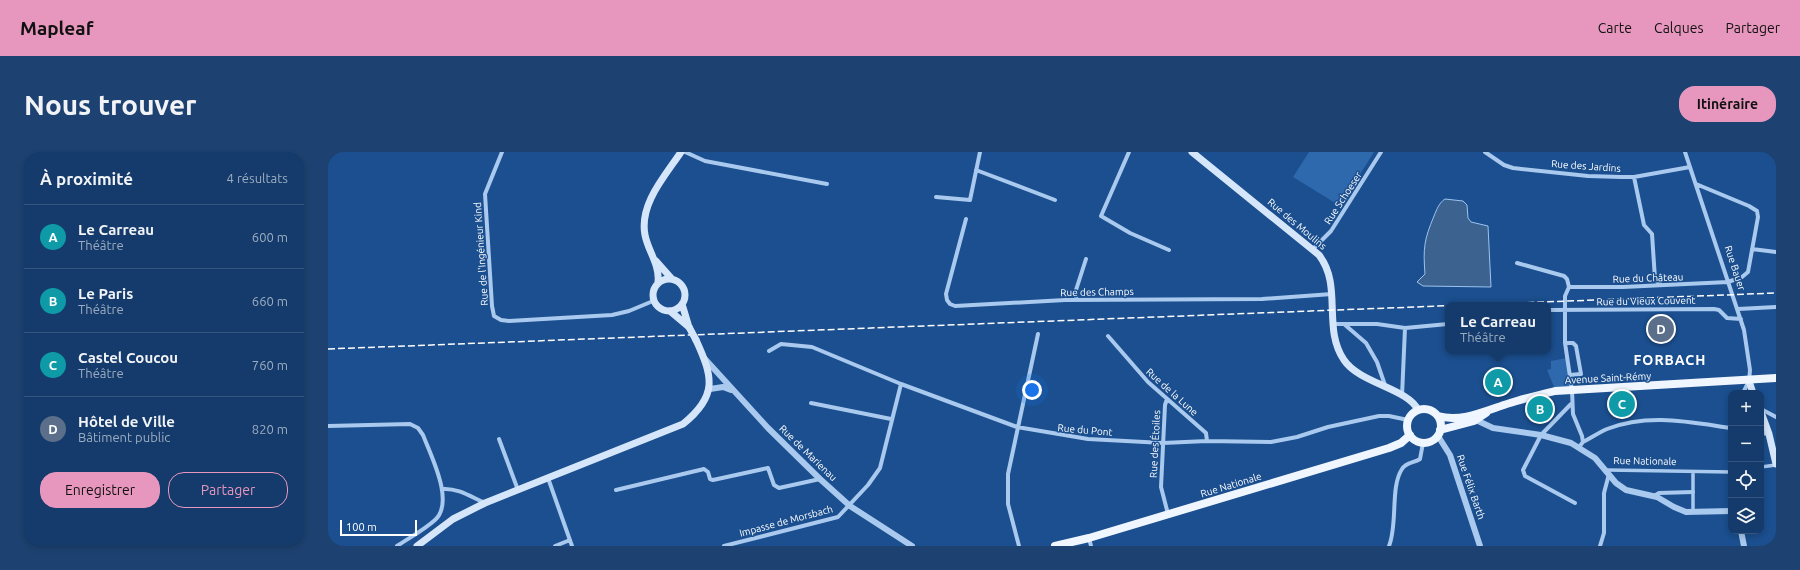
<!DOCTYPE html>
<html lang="fr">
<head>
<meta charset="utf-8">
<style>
	:root { --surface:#143b6b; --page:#1d4271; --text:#f1f3f6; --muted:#9dadc1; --line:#33557e; --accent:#e797bd }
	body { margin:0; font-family:Ubuntu,sans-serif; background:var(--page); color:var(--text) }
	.controls { position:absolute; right:12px; bottom:12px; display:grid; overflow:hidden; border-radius:8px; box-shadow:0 2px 6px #0003 }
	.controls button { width:36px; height:36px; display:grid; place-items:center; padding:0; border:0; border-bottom:1px solid var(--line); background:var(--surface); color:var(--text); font:20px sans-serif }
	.scale { position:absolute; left:12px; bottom:10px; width:77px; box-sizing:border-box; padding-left:4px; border:2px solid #fff; border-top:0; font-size:11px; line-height:14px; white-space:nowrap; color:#fff; -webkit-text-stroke:3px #1b4f8f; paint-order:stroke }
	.you { position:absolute; left:704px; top:238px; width:14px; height:14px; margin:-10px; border:3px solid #fff; border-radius:50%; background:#1a73e8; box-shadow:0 0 0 6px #1a73e833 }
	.badge { display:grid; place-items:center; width:26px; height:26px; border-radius:50%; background:var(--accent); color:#fff; font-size:13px; font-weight:700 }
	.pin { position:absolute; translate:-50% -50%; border:2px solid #fff; box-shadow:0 1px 4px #0006 }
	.popup { position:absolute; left:1117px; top:150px; width:106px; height:52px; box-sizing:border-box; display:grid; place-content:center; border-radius:8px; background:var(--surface); filter:drop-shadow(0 1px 3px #0005); font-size:13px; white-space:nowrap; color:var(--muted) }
	.popup b { font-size:15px; color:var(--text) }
	.popup::after { content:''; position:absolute; left:50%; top:100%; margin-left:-8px; border:8px solid transparent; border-top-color:var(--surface) }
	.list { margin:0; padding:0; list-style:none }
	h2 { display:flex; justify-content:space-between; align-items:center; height:52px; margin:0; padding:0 16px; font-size:17px }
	h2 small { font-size:13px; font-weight:400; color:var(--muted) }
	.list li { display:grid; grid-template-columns:26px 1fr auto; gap:12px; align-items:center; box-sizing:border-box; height:64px; padding:0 16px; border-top:1px solid var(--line) }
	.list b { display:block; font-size:15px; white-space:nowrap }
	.list p { margin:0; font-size:13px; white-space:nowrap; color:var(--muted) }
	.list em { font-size:13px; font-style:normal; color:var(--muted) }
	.actions { display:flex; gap:8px; padding:12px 16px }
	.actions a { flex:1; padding:9px 0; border:1px solid var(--accent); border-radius:16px; text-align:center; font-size:14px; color:var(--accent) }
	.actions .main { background:var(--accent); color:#111 }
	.icon { flex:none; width:22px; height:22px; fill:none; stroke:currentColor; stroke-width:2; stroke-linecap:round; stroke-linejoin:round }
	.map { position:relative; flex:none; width:1448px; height:394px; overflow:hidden; border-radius:16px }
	header { display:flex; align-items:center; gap:24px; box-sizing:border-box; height:56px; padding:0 20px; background:var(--accent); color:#111 }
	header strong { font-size:19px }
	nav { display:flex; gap:22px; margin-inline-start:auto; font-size:14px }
	.intro { display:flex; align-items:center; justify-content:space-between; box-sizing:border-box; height:96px; padding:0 24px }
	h1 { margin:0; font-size:28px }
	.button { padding:10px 18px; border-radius:16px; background:var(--accent); color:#111; font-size:14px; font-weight:700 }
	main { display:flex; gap:24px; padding:0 24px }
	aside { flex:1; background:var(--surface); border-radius:16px; box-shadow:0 2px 6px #0003 }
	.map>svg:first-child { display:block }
	.green { fill:#2e69ad }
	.water { fill:#3c6290; stroke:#9cc4f0 }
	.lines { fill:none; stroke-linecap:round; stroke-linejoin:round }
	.pedestrian { stroke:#a9c9ee; stroke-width:3.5 }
	.minor { stroke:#a9c9ee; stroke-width:4 }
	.tertiary { stroke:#a9c9ee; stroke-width:6 }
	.secondary { stroke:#d6e6fa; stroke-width:7 }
	.primary { stroke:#f0f6ff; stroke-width:8 }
	.rail { stroke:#fff; stroke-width:1.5; stroke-dasharray:7 3; stroke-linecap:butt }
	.secondary-bridge { stroke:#d6e6fa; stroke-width:7 }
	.labels { text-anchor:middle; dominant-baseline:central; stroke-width:3; stroke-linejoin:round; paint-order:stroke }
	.street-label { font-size:10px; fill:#fff; stroke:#1b4f8f }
	.district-label { font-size:14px; font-weight:bold; letter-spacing:1px; fill:#fff; stroke:#1b4f8f }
</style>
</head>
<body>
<header>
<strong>Mapleaf</strong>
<nav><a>Carte</a><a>Calques</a><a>Partager</a></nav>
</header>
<div class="intro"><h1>Nous trouver</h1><a class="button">Itinéraire</a></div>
<main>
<aside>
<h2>À proximité<small>4 résultats</small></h2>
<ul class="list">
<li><span class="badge" style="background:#0f9aa8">A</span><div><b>Le Carreau</b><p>Théâtre</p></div><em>600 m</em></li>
<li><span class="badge" style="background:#0f9aa8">B</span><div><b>Le Paris</b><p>Théâtre</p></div><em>660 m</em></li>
<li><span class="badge" style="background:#0f9aa8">C</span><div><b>Castel Coucou</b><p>Théâtre</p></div><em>760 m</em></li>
<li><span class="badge" style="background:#5c6f8a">D</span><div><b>Hôtel de Ville</b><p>Bâtiment public</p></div><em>820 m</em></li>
</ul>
<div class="actions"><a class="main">Enregistrer</a><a>Partager</a></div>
</aside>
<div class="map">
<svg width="1448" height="394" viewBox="0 0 1448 394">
	<rect width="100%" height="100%" fill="#1b4f8f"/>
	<path class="green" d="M981 0H1046L1012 54 965 25Z
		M1238 206 1243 235 1227 237 1219 218 1223 217V209Z"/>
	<path class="water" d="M1117 47 1135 49 1139 53 1140 66 1143 70 1160 74 1163 135 1095 134 1089 130 1097 122C1095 96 1096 88 1106 64 1109 57 1111 51 1117 47Z"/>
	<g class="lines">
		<path class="pedestrian" d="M1433 315 1448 313
			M1279 318 1403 320
			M1365 320V360"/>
		<path class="minor" d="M174 0 157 42 164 154 166 164 173 168 181 169 284 163 301 159 325 149
			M357 0 377 9 499 32
			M801 0 773 64 802 81 841 98
			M1157 0 1176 13 1185 16 1260 24 1293 25H1306L1362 15
			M1357 0 1416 178 1422 218 1421 229 1415 241
			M648 18 727 48
			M1306 25 1316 73 1324 82 1327 127 1333 133
			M608 45 642 48 652 0
			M638 67 618 142 619 148 622 152 627 154 737 148 934 147 1004 142
			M985 97 1003 79 1053 0
			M1424 97 1448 100
			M1189 111 1236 124 1239 127 1241 135
			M748 148V138L758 107
			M1410 157 1448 155
			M1220 158 1386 157 1391 158 1399 166 1413 167
			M1005 172H1049L1077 176 1120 172
			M1016 172 1038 191 1049 210 1058 236
			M780 184 820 230 878 281 879 289
			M1237 191H1245L1248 194 1253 222 1242 223
			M441 199 453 192 484 195 573 232 689 275 760 287 835 291 879 289 943 290 969 285 1000 275 1051 264H1061L1080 268
			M1074 244 1077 176
			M839 247 837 253 833 335 840 362
			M483 251 563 267
			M1243 252 1213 283 1195 318 1197 324 1247 351
			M1433 257 1448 265
			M0 274 82 272 90 276 95 283C103 304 127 350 107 368 96 378 81 386 69 394
			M1433 281 1441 282
			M171 287 190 338
			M1255 290C1263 286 1270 281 1279 277 1320 261 1361 270 1403 276
			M1251 295 1255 290 1254 284 1245 262 1244 238 1237 191V144L1241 135H1295L1400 130 1414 125 1420 120 1430 65 1429 59 1421 54 1368 32
			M220 326 244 394
			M115 337C130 336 143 345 157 351
			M288 338 376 317 380 320 382 327 385 328 440 316 446 333 451 336 492 327
			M1326 344 1331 341 1365 340
			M761 386 763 394
			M227 394 242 388
			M396 394 510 365 540 333 552 316 573 232
			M691 394 680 352V322L710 182
			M1061 394C1070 372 1062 335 1074 317 1078 310 1086 311 1092 307L1095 291
			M1272 394 1276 381V341L1281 322"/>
		<path class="tertiary" d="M377 207 440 276 492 327 522 354 584 394
			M382 237 395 235 403 238
			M1148 268 1165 276 1213 283 1243 291 1267 306 1288 331 1298 338 1329 345 1346 355 1358 360 1403 359
			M1110 284 1122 303 1152 394
			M1413 379 1416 394"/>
		<path class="secondary" d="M864 0 991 103C1015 134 994 176 1016 208 1031 231 1081 237 1090 258
			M328 109 344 127
			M325 143a16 16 0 1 1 32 0a16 16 0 1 1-32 0Z
			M330 130C332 113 320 99 317 83 311 52 337 24 353 0
			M354 152 360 172
			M342 159 361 175
			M1421 229 1425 241
			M1433 260 1441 282 1448 312
			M89 394 125 367 157 351 355 272C390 244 385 225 368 188"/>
		<path class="primary" d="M1079 274a17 17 0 1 1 34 0a17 17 0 1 1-34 0Z
			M1110 264C1134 271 1159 258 1182 251 1197 246 1212 243 1227 239L1448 226
			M1112 278 1146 269 1158 261
			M727 394 761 386 1061 296 1073 291 1082 283"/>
		<path class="rail" d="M0 197 1448 141"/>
		<path class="secondary-bridge" d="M361 175 368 188"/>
	</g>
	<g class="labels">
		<g class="street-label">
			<text transform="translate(1258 14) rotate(4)">Rue des Jardins</text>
			<text transform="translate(1015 46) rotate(-57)">Rue Schoeser</text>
			<text transform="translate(969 72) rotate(40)">Rue des Moulins</text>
			<text transform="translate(153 102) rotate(-94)">Rue de l'Ingénieur Kind</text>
			<text transform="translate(1407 116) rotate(72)">Rue Bauer</text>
			<text transform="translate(1320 126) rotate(-2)">Rue du Château</text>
			<text transform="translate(769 140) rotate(-1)">Rue des Champs</text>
			<text transform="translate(1318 149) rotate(-1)">Rue du Vieux Couvent</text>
			<text transform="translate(1280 226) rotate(-3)">Avenue Saint-Rémy</text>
			<text transform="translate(844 240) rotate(42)">Rue de la Lune</text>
			<text transform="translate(757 278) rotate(5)">Rue du Pont</text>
			<text transform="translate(827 292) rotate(-87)">Rue des Étoiles</text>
			<text transform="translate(480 301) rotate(44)">Rue de Marienau</text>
			<text transform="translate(1317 309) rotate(1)">Rue Nationale</text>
			<text transform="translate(903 333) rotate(-17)">Rue Nationale</text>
			<text transform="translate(1143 335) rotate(71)">Rue Félix Barth</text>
			<text transform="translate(458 369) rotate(-15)">Impasse de Morsbach</text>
		</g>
		<g class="district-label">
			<text x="1342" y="208">FORBACH</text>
		</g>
	</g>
</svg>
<div class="controls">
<button>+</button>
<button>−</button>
<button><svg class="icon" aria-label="locate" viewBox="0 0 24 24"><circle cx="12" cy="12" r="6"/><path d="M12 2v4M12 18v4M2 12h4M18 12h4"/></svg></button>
<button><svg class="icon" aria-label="layers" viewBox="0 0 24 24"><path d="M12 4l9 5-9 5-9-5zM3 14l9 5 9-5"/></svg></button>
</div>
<div class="scale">100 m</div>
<div class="you"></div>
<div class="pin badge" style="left:1170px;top:230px;background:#0f9aa8">A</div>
<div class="popup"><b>Le Carreau</b>Théâtre</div>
<div class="pin badge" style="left:1212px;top:257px;background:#0f9aa8">B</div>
<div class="pin badge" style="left:1294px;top:252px;background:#0f9aa8">C</div>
<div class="pin badge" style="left:1333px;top:177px;background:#5c6f8a">D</div>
</div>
</main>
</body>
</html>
